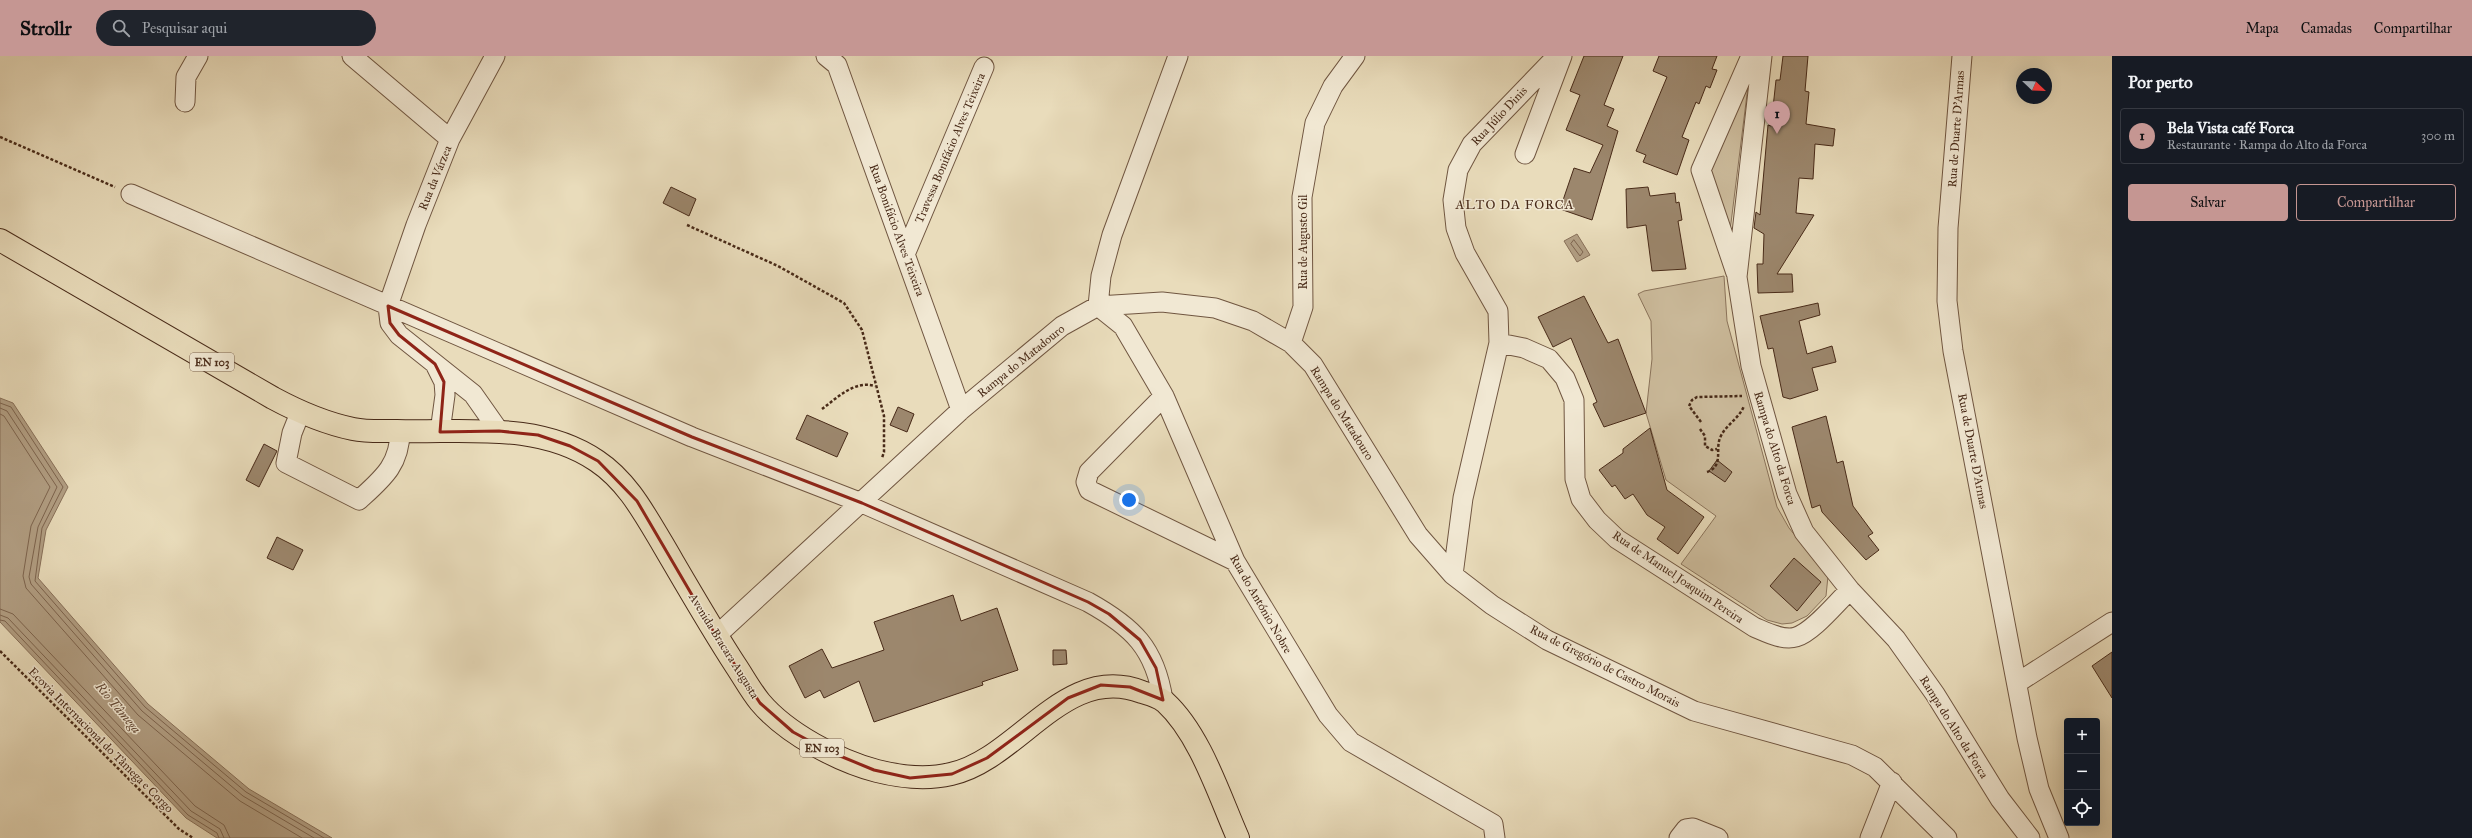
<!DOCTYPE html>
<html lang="pt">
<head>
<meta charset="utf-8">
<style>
	:root { --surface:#171b24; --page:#20242c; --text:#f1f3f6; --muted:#9ea1a6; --line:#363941; --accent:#c59692 }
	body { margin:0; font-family:"IM FELL Great Primer",serif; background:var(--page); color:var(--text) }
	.controls { position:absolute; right:12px; bottom:12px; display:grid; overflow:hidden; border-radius:4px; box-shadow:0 4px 16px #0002 }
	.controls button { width:36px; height:36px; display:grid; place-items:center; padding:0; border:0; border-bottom:1px solid var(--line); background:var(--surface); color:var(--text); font:20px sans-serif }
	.compass { position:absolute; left:2016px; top:12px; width:36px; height:36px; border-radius:50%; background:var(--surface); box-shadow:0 4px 16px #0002; rotate:113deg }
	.you { position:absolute; left:1129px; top:444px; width:14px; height:14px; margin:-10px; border:3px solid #fff; border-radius:50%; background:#1a73e8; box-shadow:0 0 0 6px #1a73e833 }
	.badge { display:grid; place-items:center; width:26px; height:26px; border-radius:50%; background:var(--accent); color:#111; font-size:13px; font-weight:700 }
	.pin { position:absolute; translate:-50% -33px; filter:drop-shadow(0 1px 2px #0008) }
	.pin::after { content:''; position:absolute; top:21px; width:14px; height:12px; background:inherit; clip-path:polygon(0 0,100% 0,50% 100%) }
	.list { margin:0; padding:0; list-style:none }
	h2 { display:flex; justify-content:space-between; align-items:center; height:52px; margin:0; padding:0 16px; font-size:17px }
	h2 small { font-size:13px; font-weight:400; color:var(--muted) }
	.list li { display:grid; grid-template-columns:26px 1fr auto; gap:12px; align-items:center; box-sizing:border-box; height:56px; margin:0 8px 8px; padding:0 8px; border:1px solid var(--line); border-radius:4px }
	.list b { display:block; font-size:15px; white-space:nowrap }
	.list p { margin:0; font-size:13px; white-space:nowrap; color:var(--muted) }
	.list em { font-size:13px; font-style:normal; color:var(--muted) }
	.actions { display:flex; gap:8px; padding:12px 16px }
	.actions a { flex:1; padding:9px 0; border:1px solid var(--accent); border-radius:4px; text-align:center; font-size:14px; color:var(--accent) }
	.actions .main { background:var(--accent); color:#111 }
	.icon { flex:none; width:22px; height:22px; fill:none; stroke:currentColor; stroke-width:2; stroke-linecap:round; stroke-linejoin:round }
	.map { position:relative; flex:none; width:2112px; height:782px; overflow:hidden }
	header { display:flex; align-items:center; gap:24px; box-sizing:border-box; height:56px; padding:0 20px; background:var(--accent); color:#111 }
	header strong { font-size:19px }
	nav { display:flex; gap:22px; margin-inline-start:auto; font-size:14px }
	.search { width:280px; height:36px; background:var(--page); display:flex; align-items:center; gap:10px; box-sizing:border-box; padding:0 14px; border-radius:22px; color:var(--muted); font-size:15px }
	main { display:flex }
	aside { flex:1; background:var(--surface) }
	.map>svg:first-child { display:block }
	.green { fill:#cebe9f; stroke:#8b745c }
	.water { fill:#b29f84; stroke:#887059 }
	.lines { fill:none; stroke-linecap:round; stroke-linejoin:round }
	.shore { stroke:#7d644e; stroke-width:1 }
	.building { fill:#9c876d; stroke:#482a18 }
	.minor-casing { stroke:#705641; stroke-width:21 }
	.major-casing { stroke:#482a18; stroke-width:24 }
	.path { stroke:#482a18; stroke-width:2.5; stroke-dasharray:3 2; stroke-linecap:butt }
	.minor { stroke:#f1e8d3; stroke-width:19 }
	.major { stroke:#e9dcbb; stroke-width:22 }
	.marked { fill:none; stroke:#8f2418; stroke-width:3; stroke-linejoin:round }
	.labels { text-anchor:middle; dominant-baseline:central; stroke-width:3; stroke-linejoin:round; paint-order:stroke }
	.shield { fill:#f1e8d3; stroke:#7b6350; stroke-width:1 }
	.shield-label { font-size:11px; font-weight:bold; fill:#482a18 }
	.street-label { font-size:12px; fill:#482a18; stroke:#f1e8d3 }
	.neighbourhood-label { font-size:13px; letter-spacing:1px; fill:#482a18; stroke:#f1e8d3 }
	.water-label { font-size:13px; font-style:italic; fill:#624733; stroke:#f1e8d3 }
</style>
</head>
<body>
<header>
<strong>Strollr</strong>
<div class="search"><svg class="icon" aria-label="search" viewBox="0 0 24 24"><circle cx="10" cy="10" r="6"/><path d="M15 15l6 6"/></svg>Pesquisar aqui</div>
<nav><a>Mapa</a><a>Camadas</a><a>Compartilhar</a></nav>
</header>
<main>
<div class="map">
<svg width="2112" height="782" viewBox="0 0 2112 782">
	<rect width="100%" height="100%" fill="#e9dcbb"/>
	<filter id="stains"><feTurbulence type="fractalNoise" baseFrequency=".005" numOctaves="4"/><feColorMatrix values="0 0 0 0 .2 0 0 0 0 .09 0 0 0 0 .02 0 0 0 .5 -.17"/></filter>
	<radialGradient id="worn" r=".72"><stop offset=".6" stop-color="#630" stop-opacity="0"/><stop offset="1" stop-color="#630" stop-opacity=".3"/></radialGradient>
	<path class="green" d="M1750 14 1729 183 1710 113Z
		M1724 220 1727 265 1777 451 1789 472 1828 520 1826 540 1807 560 1792 567 1782 568 1767 564 1681 508 1716 460 1666 424 1646 357 1652 303 1651 265 1638 238 1644 235Z"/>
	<path class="water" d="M1577 178 1590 199 1577 206 1564 185Z
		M0 342 13 347 68 431 46 474 38 522 148 648 249 733 332 782H217L186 762 0 566Z"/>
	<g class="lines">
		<path class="shore" d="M1574 184 1583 196 1580 200 1571 188Z
			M0 347 11 351 63 431 42 472 35 525 145 651 246 736 324 782
			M0 352 7 355 57 431 38 471 29 521 31 528 142 655 243 740 314 782
			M0 358 4 360 50 431 31 470 23 520 26 532 138 659 240 745 302 782
			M0 553 13 558 195 750 224 769 230 782
			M0 559 8 562 191 755 220 773 224 782
			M0 564 5 565 188 759 217 777 219 782"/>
	</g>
	<path class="building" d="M1584 0H1623L1604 49 1614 53 1607 70 1618 75 1592 164 1560 153 1574 112 1590 117 1603 89 1566 74 1580 39 1570 35Z
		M1659 0H1717L1712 13 1717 14 1710 32 1706 30 1699 48 1696 46 1682 81 1689 84 1677 119 1643 106 1646 99 1636 95 1667 21 1653 15Z
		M1783 0H1808L1805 35 1809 36 1806 68 1835 73 1833 90 1815 88 1813 123 1799 122 1796 157 1814 159 1777 218H1792L1793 236 1758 237 1757 208H1763L1764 178 1754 172 1756 156 1760 159 1768 69 1771 70 1776 24H1780Z
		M671 131 696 143 689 160 663 147Z
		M1648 131 1650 140 1675 137 1676 147 1679 146 1682 164 1678 165 1686 213 1652 215 1646 169 1627 172 1626 133Z
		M1584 240 1608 287 1618 283 1646 357 1604 371 1593 348 1597 346 1571 282 1553 291 1538 261Z
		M1818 247 1820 259 1799 265 1807 298 1832 290 1836 306 1812 312 1818 334 1790 343 1783 341 1773 292 1768 293 1760 260Z
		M898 351 914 358 907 376 890 369Z
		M807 359 848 377 837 401 796 383Z
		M1826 360 1837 407 1843 405 1853 450 1873 477 1868 480 1879 494 1866 504 1822 456 1820 449 1812 452 1792 371Z
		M1650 372 1667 434 1704 461 1678 498 1657 483 1665 471 1647 459 1633 438 1625 443 1615 429 1612 431 1599 414 1623 397V393Z
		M264 388 277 395 259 431 246 424Z
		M1717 404 1732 416 1725 426 1709 415Z
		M277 481 303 494 293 514 267 502Z
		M1794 502 1821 526 1797 555 1770 530Z
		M953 539 961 565 997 552 1018 614 982 626 983 629 874 666 859 625 824 642 820 634 805 642 789 610 822 593 832 612 884 594 874 566Z
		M1053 594H1066L1067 608 1053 609Z
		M2112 596V642L2092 610Z"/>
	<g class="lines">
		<g class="minor-casing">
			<path id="minor" d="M352 0 450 83
				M495 0 450 83 416 169 388 250 390 267 399 279 473 338 499 375
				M826 0 837 9 961 354
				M1178 0 1112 179 1101 220 1098 250 1123 270 1164 340 1235 505 1328 659 1351 686 1493 768 1495 782
				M1557 0 1472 88 1458 114 1453 144 1456 172 1465 197 1498 255 1499 287 1463 442 1453 519 1492 549 1547 584 1694 655 1852 699 1875 711 1947 782
				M1762 0 1737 221 1751 310 1787 438 1804 476 1850 534 1896 583 1935 638 2000 743 2030 782
				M1962 0 1948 172 1947 245 1953 295 2027 682 2039 733 2059 782
				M185 46 186 21 198 0
				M1525 98 1562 0
				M131 138 692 381 862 447 1088 546C1133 571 1155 592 1163 644
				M906 196 984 11
				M1736 217 1701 114 1751 0
				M1291 287 1303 251 1302 141 1315 67 1333 30 1355 0
				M1499 287 1524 292 1549 303 1565 322 1574 344 1575 423 1581 443 1597 464 1617 483 1754 571C1766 576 1783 585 1796 581 1813 576 1836 547 1850 534
				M435 308 444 326 445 339 440 376
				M1164 340 1089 416 1086 426 1089 434 1235 505
				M300 357 292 377 286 407 359 444C382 423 400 409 400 375
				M716 580 961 354 1062 270 1098 250 1162 246 1215 252 1253 265 1291 287 1313 309 1418 479 1453 519
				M2017 627 2112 566
				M1679 782 1686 773 1693 772 1718 782
				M1870 782 1892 726"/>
		</g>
		<g class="major-casing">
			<path id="major" d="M0 184 273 342C299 356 324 367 353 373 367 376 383 375 397 375 464 377 538 365 597 405 627 425 644 457 662 487 686 528 710 570 736 610 744 622 751 635 760 646 786 677 838 705 877 715 901 721 926 724 951 718 1019 703 1065 606 1142 636 1149 638 1159 641 1165 646 1200 678 1219 739 1238 782"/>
		</g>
		<path class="path" d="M0 81 115 131
			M687 169 778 210 844 247 862 274 884 360V396L882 402
			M822 353C838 341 855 324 875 330
			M1701 366 1689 350 1692 344 1697 341 1742 340
			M1700 373 1705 380V390L1712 394 1717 393
			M1707 416C1724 410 1715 394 1720 382 1725 369 1739 363 1744 350
			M0 595 179 773 193 782"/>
		<use href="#minor" class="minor"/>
		<use href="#major" class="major"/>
	</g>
	<path class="marked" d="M388 250 692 381 862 447 1088 546 1109 558 1140 584 1156 612 1163 644 1130 631 1101 629 1068 642 987 702 952 718 910 722 874 714 828 695 793 676 760 647 716 580 637 445 598 405 570 390 538 379 499 375 440 376 444 326 435 308 399 279 390 267Z"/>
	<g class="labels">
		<g class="shield">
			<rect x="190" y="297" width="44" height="18" rx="3"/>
			<rect x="800" y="683" width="44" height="18" rx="3"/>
		</g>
		<g class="shield-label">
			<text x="212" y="306">EN 103</text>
			<text x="822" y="692">EN 103</text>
		</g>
		<g class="street-label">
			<text transform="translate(1499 60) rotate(-47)">Rua Júlio Dinis</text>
			<text transform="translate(1956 73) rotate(-86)">Rua de Duarte D'Armas</text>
			<text transform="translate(950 92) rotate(-67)">Travessa Bonifácio Alves Teixeira</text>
			<text transform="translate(435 122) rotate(-68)">Rua da Várzea</text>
			<text transform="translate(897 174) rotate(70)">Rua Bonifácio Alves Teixeira</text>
			<text transform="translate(1303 186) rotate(-90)">Rua de Augusto Gil</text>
			<text transform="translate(1021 305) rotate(-39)">Rampa do Matadouro</text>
			<text transform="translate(1342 357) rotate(58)">Rampa do Matadouro</text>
			<text transform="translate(1775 392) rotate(73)">Rampa do Alto da Forca</text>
			<text transform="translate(1973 395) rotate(79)">Rua de Duarte D'Armas</text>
			<text transform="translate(1678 521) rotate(34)">Rua de Manuel Joaquim Pereira</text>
			<text transform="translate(1261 548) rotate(60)">Rua do António Nobre</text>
			<text transform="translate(724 590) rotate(58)">Avenida Bracara Augusta</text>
			<text transform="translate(1605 610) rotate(27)">Rua de Gregório de Castro Morais</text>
			<text transform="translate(1954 671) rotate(58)">Rampa do Alto da Forca</text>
			<text transform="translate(101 684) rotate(45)">Ecovia Internacional do Tâmega e Corgo</text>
		</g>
		<g class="neighbourhood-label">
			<text x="1515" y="149">ALTO DA FORCA</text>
		</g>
		<g class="water-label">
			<text transform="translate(118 652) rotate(50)">Rio Tâmega</text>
		</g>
	</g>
	<rect width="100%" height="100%" filter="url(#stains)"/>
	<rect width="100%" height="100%" fill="url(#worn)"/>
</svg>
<div class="controls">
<button>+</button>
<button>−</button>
<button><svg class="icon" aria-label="locate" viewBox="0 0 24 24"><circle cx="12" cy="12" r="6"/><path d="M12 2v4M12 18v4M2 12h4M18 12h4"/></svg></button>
</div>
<svg class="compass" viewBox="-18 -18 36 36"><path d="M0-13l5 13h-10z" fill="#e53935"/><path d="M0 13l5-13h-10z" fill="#9ea1a6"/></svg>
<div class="you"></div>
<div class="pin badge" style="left:1777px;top:78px">1</div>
</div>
<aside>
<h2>Por perto<small></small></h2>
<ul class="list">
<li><span class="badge">1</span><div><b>Bela Vista café Forca</b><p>Restaurante · Rampa do Alto da Forca</p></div><em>300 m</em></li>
</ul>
<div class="actions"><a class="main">Salvar</a><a>Compartilhar</a></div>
</aside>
</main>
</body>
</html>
